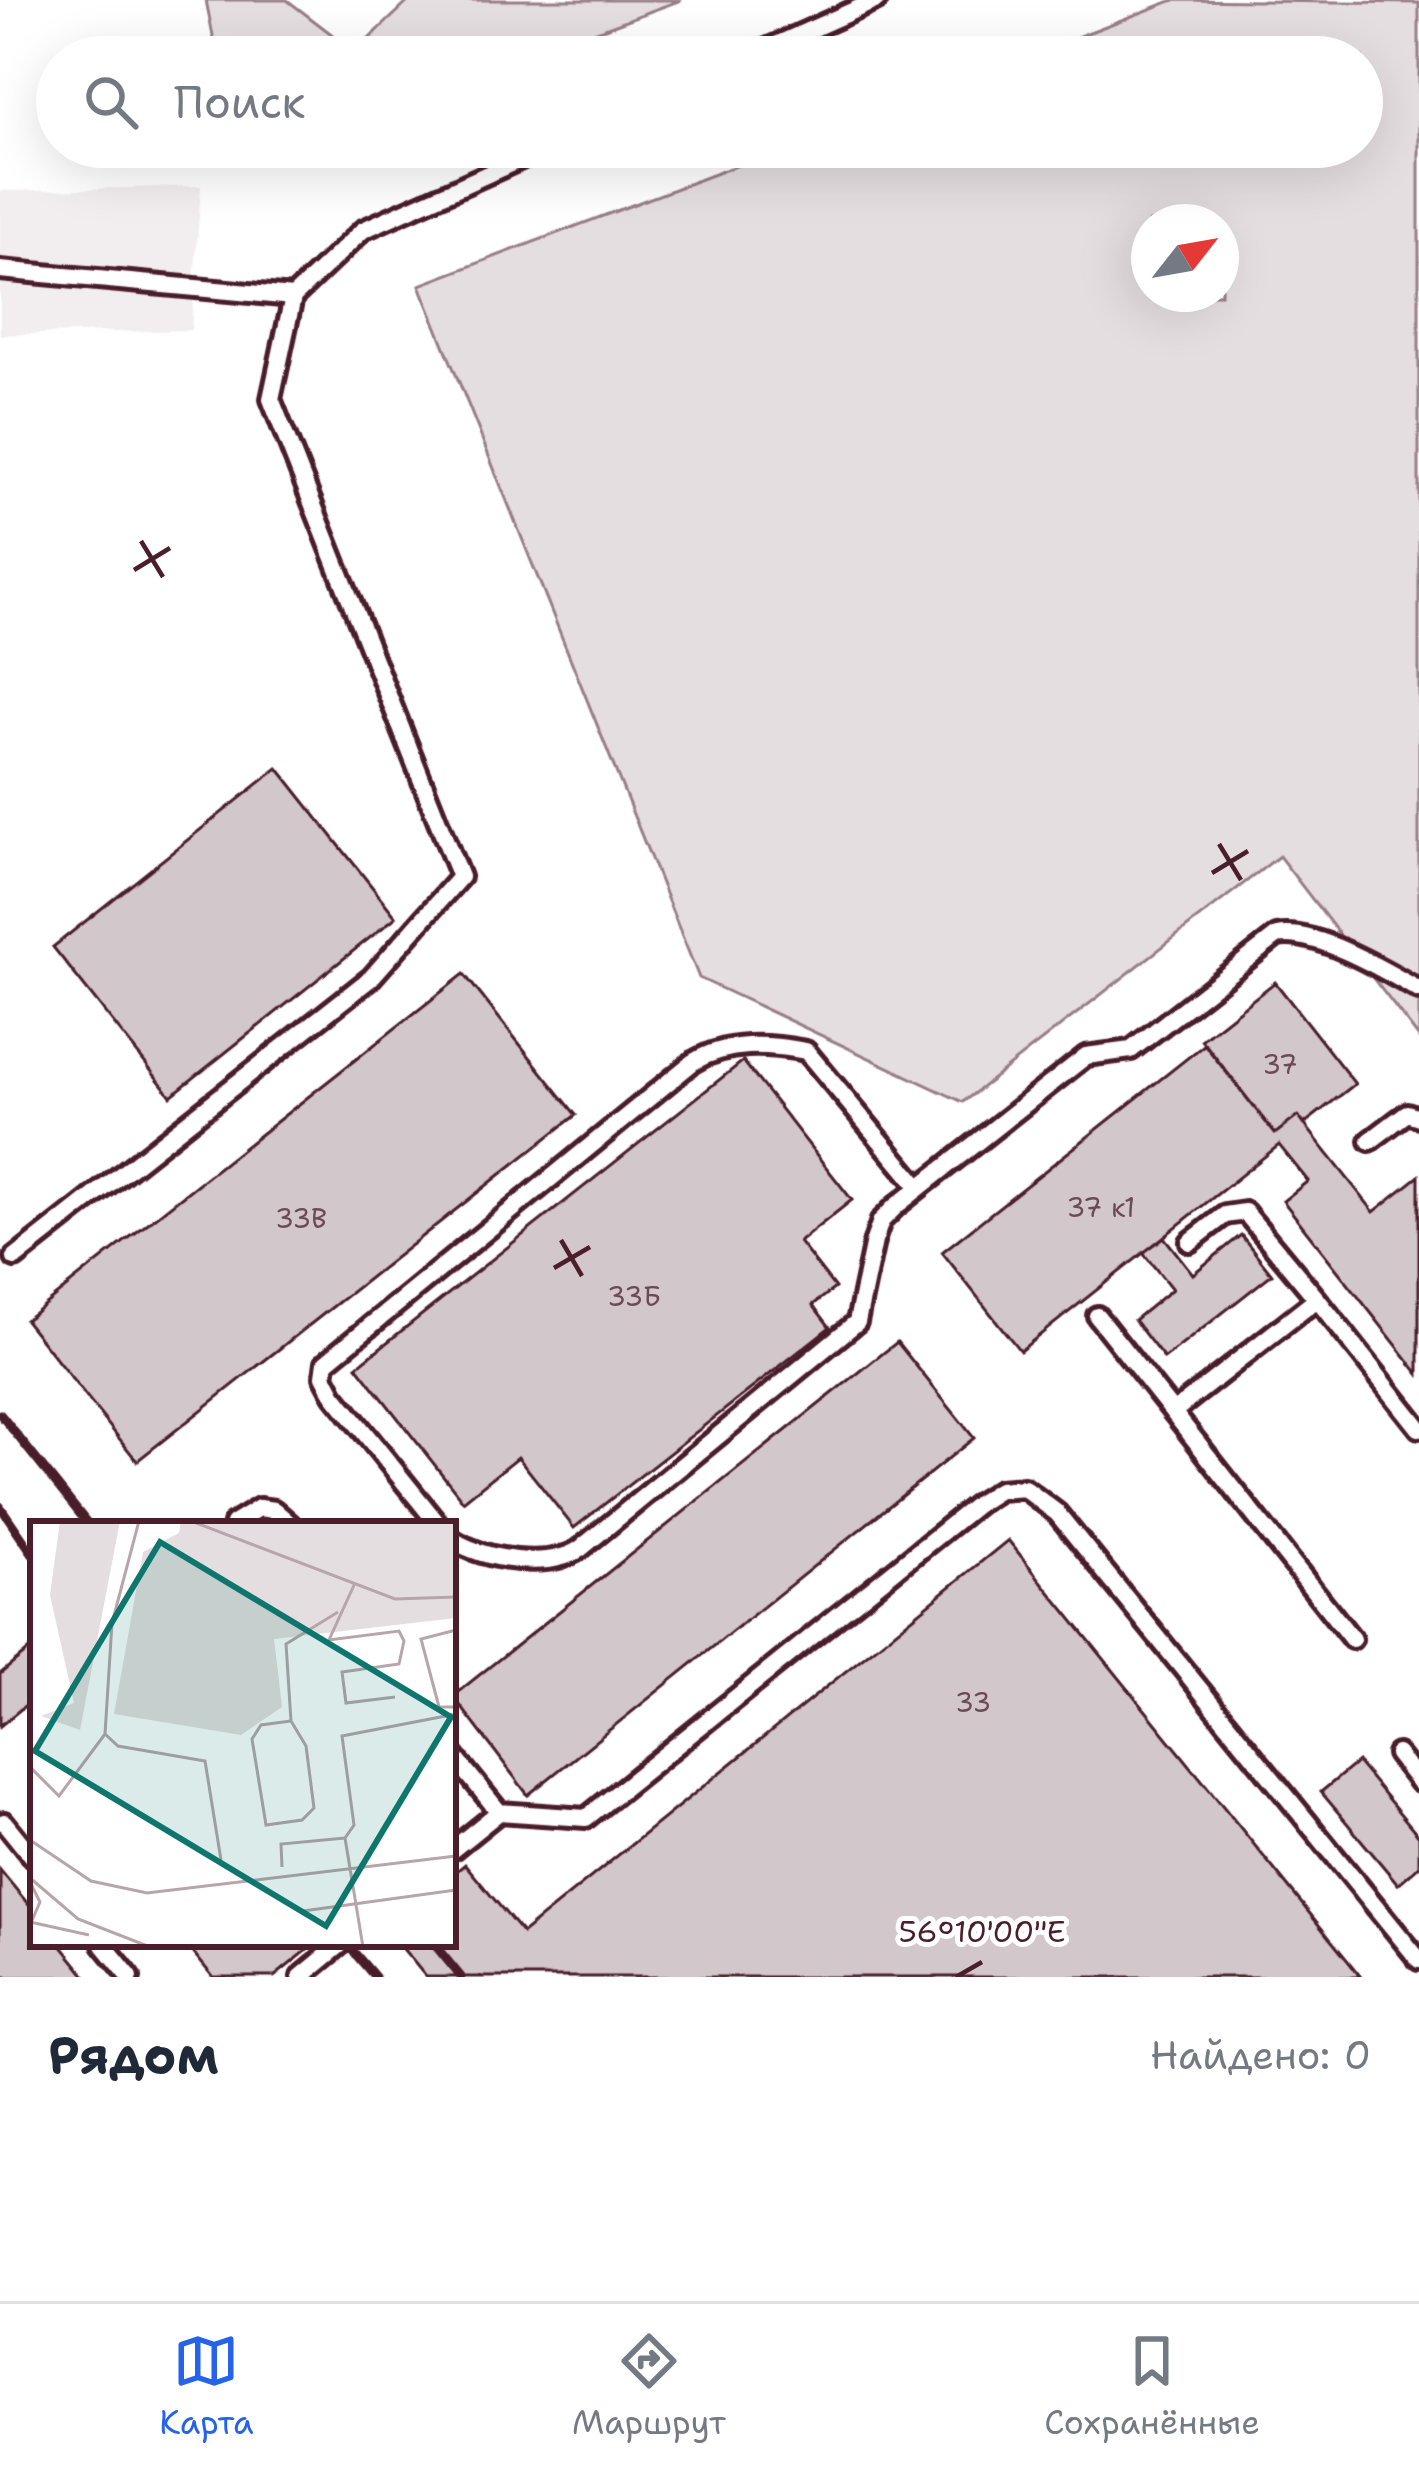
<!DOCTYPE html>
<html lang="ru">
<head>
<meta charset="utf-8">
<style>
	:root { --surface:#fff; --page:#f2f2f3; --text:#1f2937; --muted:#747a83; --line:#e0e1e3; --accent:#2563eb }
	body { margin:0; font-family:"Shantell Sans",sans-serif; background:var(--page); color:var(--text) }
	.compass { position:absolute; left:1131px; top:204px; width:108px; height:108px; border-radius:50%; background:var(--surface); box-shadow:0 12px 48px #0002; rotate:59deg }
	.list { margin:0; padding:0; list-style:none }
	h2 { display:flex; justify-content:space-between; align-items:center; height:156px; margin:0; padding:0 48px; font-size:51px }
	h2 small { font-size:39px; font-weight:400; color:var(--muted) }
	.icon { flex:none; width:66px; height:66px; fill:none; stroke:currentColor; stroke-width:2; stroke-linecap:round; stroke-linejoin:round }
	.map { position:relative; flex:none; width:1419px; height:1977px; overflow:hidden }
	.search { position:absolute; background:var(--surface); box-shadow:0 12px 48px #0002; left:36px; right:36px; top:36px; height:132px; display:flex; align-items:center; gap:30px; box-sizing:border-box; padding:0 42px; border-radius:66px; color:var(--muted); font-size:45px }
	.sheet { height:324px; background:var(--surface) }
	nav { display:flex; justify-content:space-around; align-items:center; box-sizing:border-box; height:168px; border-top:3px solid var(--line); background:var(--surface); font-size:33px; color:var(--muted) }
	nav a { display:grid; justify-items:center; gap:6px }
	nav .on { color:var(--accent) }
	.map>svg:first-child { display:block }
	.built { fill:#f2eeef }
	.green { fill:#e5dee0; stroke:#987e86; stroke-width:3; fill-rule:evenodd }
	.building { fill:#d2c7cb; stroke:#4a1f2b; stroke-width:3 }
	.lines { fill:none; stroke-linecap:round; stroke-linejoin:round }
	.lane-casing { stroke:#4a1f2b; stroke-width:26 }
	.lane { stroke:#fff; stroke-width:16 }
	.rail { stroke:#4a1f2b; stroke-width:9 }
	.ticks { fill:none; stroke:#4a1f2b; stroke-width:4.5 }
	.labels { text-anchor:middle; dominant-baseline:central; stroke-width:10; stroke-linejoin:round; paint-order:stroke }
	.number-label { font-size:27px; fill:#6c4953 }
	.inset-road { fill:none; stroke:#b7a5aa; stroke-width:3 }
	.view { fill:#0f766e; fill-opacity:0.15; stroke:#0f766e; stroke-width:6 }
	.inset-edge { fill:none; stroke:#4a1f2b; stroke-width:6 }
	.ticks-label { font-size:30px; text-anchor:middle; fill:#4a1f2b; stroke:#fff; stroke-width:10; stroke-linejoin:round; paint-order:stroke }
</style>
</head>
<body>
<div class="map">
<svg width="1419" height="1977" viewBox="0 0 1419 1977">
	<rect width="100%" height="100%" fill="#fff"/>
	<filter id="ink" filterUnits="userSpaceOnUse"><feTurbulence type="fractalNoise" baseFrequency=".00833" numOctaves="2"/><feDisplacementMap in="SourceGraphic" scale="24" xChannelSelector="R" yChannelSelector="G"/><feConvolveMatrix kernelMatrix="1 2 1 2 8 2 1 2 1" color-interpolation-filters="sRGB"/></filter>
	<g filter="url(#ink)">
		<path class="built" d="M201 186 191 330 0 335V191Z"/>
		<path class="green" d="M206 0H287L355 52 410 0H681L526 57H217Z
			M1174 0 1419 3V1038L1279 856 963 1102 699 978 420 285 786 147H1362V57H1024ZM1149 222H1221V294H1149Z"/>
		<path class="building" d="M278 768 396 917 171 1096 53 947Z
			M464 974 576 1115 137 1461 25 1320Z
			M1275 982 1355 1084 1304 1124 1298 1116 1275 1134 1201 1040Z
			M1205 1044 1275 1134 1298 1116 1374 1212 1419 1176V1374L1283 1201 1308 1181 1279 1145 1020 1351 942 1252Z
			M743 1061 852 1200 799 1242 835 1288 813 1305 830 1327 574 1528 518 1457 463 1501 357 1366Z
			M1241 1235 1272 1274 1164 1359 1134 1320 1172 1289 1143 1253 1164 1237 1193 1274Z
			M897 1342 974 1438 528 1795 453 1696Z
			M1008 1540 1361 1977H426L399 1944H453V1874L465 1864 522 1933Z
			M33 1647V1699L0 1726V1674Z
			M1357 1762 1419 1836V1866L1398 1884 1321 1792Z
			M0 1870 33 1910V1944H60L87 1977H0Z
			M186 1944H315L274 1977H213Z"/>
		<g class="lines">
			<g class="lane-casing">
				<path id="lane" d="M749 57 877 0
					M0 270 293 297
					M1370 1141 1407 1113 1419 1117
					M1190 1242 1225 1215 1245 1212 1317 1299
					M15 1258 371 978 460 877 271 399 293 297 363 230 548 147
					M1097 1316 1173 1412
					M233 1524 259 1508 274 1510 290 1524
					M438 1524 334 1395 324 1376 326 1362 693 1062C728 1041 767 1044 806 1051L919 1187
					M453 1540C484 1560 548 1570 580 1549L857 1322 874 1241 881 1221 896 1206 1086 1056 1131 1050 1277 936C1314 928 1386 971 1419 990
					M1352 1639 1173 1412 1317 1299 1419 1428
					M1397 1754 1419 1782
					M453 1755 499 1812
					M4 1822 33 1858
					M453 1849 499 1812 586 1818 977 1504 999 1490 1024 1488 1057 1513 1419 1960
					M103 1944 130 1977
					M301 1977 341 1944"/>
			</g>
			<use href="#lane" class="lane"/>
			<path class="rail" d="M0 1414 88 1524
				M0 1506 33 1554
				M347 1944 375 1977
				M434 1944 461 1977"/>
		</g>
	</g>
	<path class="ticks" d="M141 541 163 577M134 570 170 548M1219 844 1241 880M1212 873 1248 851M561 1240 582 1276M554 1268 590 1247M956 1977 982 1962"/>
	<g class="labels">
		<g class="number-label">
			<text x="1280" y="1064">37</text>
			<text x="1101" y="1207">37 к1</text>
			<text x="301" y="1218">33В</text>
			<text x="634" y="1296">33Б</text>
			<text x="973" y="1702">33</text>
		</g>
	</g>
	<g transform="translate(30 1521)">
		<rect width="426" height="426" fill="#fff"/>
		<path d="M30 0H90L50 209 11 195 44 182 20 74ZM151 0H426V97L244 118 252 186 211 214 84 193 113 31 149 12Z" fill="#e5dee0"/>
		<path class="inset-road" d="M109 0 82 102 75 213 88 225 175 240 191 339M161 0 365 78 426 76M325 62 299 119 369 110 374 120 369 143 312 151 316 182 365 176M426 109 391 118 409 186H426M261 200 276 225 284 287 272 299 236 304 222 218 231 204 261 200 256 123 308 91M0 246 29 275 75 213M0 319 61 360 117 372 426 335M252 346 251 323 315 317M0 357 48 398 120 426M0 361 10 381 0 404M273 390 426 369M0 401 59 414M333 426 315 317 324 304 312 215 426 193M345 426H385"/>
		<path class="view" d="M130 21 421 196 296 405 5 230Z"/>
		<rect width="426" height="426" class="inset-edge"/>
	</g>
	<g class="ticks-label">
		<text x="982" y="1942">56°10'00"E</text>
	</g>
</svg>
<svg class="compass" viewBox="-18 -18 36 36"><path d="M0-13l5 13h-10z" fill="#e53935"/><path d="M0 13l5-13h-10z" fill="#747a83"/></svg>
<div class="search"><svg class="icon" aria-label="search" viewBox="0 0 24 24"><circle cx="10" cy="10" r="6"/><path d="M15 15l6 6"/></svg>Поиск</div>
</div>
<section class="sheet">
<h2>Рядом<small>Найдено: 0</small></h2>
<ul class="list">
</ul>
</section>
<nav>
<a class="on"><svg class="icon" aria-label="map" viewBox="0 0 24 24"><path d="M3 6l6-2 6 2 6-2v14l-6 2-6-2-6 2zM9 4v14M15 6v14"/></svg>Карта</a>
<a><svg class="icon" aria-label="directions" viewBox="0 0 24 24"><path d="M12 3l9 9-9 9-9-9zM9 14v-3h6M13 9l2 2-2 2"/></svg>Маршрут</a>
<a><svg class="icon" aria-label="saved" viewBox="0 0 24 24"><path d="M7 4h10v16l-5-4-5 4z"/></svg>Сохранённые</a>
</nav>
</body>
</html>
